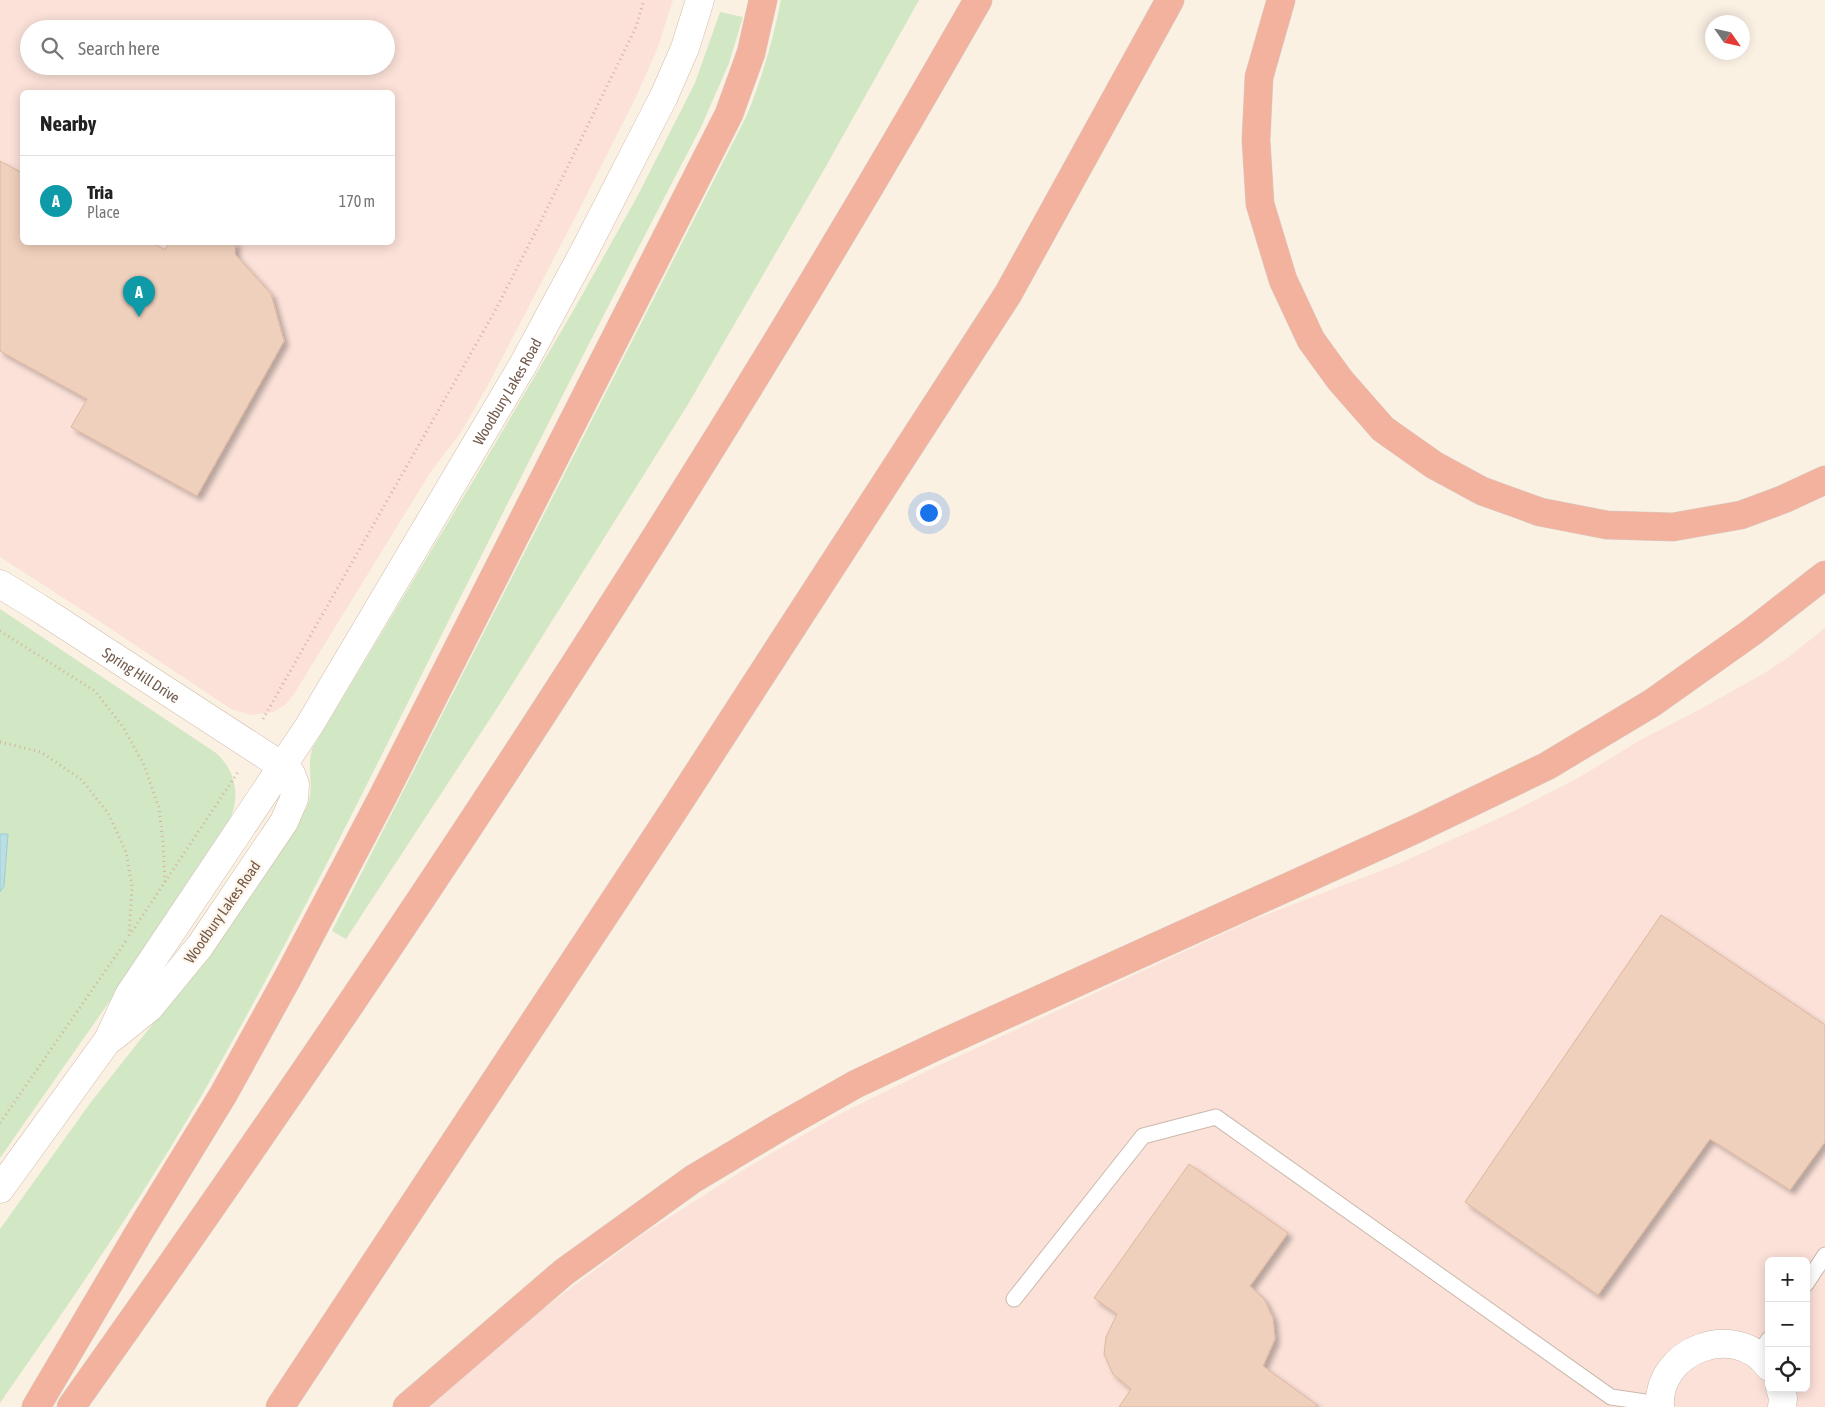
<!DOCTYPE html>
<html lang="en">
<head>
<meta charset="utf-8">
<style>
	:root { --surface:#fff; --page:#f2f2f2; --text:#222; --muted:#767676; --line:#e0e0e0; --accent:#1a73e8 }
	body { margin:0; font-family:"Asap Condensed",sans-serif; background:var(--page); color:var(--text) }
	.controls { position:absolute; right:15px; bottom:15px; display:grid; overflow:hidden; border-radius:8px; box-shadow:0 2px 12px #0003 }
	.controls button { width:45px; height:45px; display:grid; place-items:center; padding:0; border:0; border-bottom:1px solid var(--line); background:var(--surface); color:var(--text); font:25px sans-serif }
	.compass { position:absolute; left:1705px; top:15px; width:45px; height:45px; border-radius:50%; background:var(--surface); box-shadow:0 2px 12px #0003; rotate:124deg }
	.you { position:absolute; left:928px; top:512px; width:18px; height:18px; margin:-12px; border:4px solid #fff; border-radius:50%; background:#1a73e8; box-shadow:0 0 0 8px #1a73e833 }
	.badge { display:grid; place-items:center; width:32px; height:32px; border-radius:50%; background:var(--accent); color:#fff; font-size:16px; font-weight:700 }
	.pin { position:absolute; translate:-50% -41px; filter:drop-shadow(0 1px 2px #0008) }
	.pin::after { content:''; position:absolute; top:26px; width:18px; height:15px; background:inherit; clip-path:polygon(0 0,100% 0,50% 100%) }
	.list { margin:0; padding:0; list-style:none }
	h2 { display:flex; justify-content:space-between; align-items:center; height:65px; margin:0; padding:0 20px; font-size:21px }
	h2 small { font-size:16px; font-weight:400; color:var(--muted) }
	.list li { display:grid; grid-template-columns:32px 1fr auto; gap:15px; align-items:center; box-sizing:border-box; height:90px; padding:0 20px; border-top:1px solid var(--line) }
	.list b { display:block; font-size:19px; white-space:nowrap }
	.list p { margin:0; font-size:16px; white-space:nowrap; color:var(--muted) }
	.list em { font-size:16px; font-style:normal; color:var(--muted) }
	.icon { flex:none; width:28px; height:28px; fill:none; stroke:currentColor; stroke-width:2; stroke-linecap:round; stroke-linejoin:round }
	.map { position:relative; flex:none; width:1825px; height:1407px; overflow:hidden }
	.search { position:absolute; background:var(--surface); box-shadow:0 2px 12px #0003; left:20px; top:20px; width:375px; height:55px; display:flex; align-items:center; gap:12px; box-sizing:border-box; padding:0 18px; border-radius:28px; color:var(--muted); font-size:19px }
	.panel { position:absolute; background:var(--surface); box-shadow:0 2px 12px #0003; left:20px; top:90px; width:375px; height:155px; border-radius:8px }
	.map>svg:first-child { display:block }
	.commercial { fill:#fbe1d8; fill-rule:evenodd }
	.green { fill:#d2e7c3 }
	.water { fill:#b9dee3; stroke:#a0cdd4 }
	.building { fill:#efd0bc; stroke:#e0b69e; filter:url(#shadow) }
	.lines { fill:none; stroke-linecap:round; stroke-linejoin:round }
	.lane-casing { stroke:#cbb9ab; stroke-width:17 }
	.street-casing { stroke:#cbb9ab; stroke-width:29 }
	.secondary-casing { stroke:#d0bbab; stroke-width:29 }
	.highway-casing { stroke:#d7d0cd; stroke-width:29 }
	.path { stroke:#d3b3a0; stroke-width:3; stroke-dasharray:1 4; stroke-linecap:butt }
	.lane { stroke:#fff; stroke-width:15 }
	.street { stroke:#fff; stroke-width:28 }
	.secondary { stroke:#fff; stroke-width:28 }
	.highway { stroke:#f2b29d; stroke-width:28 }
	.labels { text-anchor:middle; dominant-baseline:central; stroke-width:4.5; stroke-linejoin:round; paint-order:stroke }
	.street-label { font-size:15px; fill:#71584b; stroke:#fef5e9 }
</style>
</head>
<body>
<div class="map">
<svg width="1825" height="1407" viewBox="0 0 1825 1407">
	<defs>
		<filter id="shadow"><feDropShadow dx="4.5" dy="4.5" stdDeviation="2.5" flood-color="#0004"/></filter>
	</defs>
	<rect width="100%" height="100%" fill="#fbf1e3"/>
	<path class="commercial" d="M0 0H673L658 47 636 97 579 210 487 387 461 432 430 473 294 694 285 705 273 712 251 715 231 709 90 615 0 557ZM29 29H386V66H29ZM22 92H392V242H22Z
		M1825 628V1407H428L524 1323 643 1234 753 1164 838 1115 927 1071 1250 921 1396 865 1506 815 1578 778 1642 739 1697 711 1761 675 1786 659ZM1769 1261H1806V1388H1769Z"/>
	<path class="green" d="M781 0H919L825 168 687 406 503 699 346 939 332 931 746 117C762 79 773 40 781 0Z
		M720 12 743 17 729 63 701 127C613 296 526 466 441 636 368 782 296 930 215 1072 150 1187 75 1295 0 1403V1229L91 1102 212 949 306 809C316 787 306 772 312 749L479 471 572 313 637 197 695 83Z
		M0 609 216 753C236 771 241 797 229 821L116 992 0 1158Z"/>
	<path class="water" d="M0 834H8L4 886 0 892Z"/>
	<path class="building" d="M0 161 22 173V242H151L165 250 169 242H236L235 254 271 294 284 341 197 496 71 427 87 399 0 351Z
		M1661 915 1825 1025V1142L1790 1190 1710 1139 1598 1295 1465 1202Z
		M1189 1164 1288 1233 1250 1286 1264 1299 1273 1318 1275 1339 1263 1366 1317 1405 1315 1407H1119L1131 1389 1113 1374 1104 1354 1106 1337 1117 1314 1094 1298Z"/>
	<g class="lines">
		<g class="lane-casing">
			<path id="lane" d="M1806 1284 1825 1255
				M1014 1299 1143 1136 1216 1117 1611 1397 1659 1404
				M1757 1355 1769 1339"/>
		</g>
		<g class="street-casing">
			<path id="street" d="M1780 1388 1783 1398 1782 1407
				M1660 1407C1656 1350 1736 1320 1769 1367"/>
		</g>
		<g class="secondary-casing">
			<g id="secondary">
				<path id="s1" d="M0 584 39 608 282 766 291 774 295 784 294 799 284 822 200 946 149 1008 112 1038"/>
				<path id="s2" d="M0 1189 108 1040 129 995 309 726 524 363 586 248 664 96 685 48 700 0"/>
			</g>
		</g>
		<g class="highway-casing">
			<path id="highway" d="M1281 0 1259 77 1256 140 1260 204 1283 280 1311 340 1340 380 1383 429 1434 465 1482 491 1540 512 1607 525 1673 527 1741 515 1784 499 1825 480
				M36 1407 141 1229 223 1095 287 979 382 798 729 114 751 53 763 0
				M71 1407C394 952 702 485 978 0
				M280 1407 674 810 1008 294 1170 0
				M407 1407 564 1272 693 1179 780 1127 856 1084 941 1044 1416 829 1547 766 1652 703 1752 632 1825 575"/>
		</g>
		<path class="path" d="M0 631 95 691 123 727 144 765 159 808 163 843 165 882 131 933
			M263 719 495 311 540 223 636 27 644 0
			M0 742 41 752 82 780 108 813 126 852 132 886 129 937
			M165 882 238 772
			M0 1123 128 938"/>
		<use href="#lane" class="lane"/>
		<use href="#street" class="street"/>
		<use href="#secondary" class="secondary"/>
		<use href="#highway" class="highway"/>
	</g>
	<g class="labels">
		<g class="street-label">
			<text stroke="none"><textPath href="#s2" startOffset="946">Woodbury Lakes Road</textPath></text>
			<text stroke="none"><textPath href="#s1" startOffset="168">Spring Hill Drive</textPath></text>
			<text transform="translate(222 912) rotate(-55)">Woodbury Lakes Road</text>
		</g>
	</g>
</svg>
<div class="controls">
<button>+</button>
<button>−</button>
<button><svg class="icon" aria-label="locate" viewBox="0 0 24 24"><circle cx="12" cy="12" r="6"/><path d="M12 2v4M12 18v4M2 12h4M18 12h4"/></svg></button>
</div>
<svg class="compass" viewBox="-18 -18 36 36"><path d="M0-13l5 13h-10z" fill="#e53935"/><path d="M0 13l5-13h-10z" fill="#767676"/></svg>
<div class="you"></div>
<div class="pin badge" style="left:139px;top:317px;background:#0f9aa8">A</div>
<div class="search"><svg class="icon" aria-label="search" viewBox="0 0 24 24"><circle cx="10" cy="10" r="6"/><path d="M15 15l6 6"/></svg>Search here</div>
<section class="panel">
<h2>Nearby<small></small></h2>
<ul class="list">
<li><span class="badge" style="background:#0f9aa8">A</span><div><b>Tria</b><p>Place</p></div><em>170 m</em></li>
</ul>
</section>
</div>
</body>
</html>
